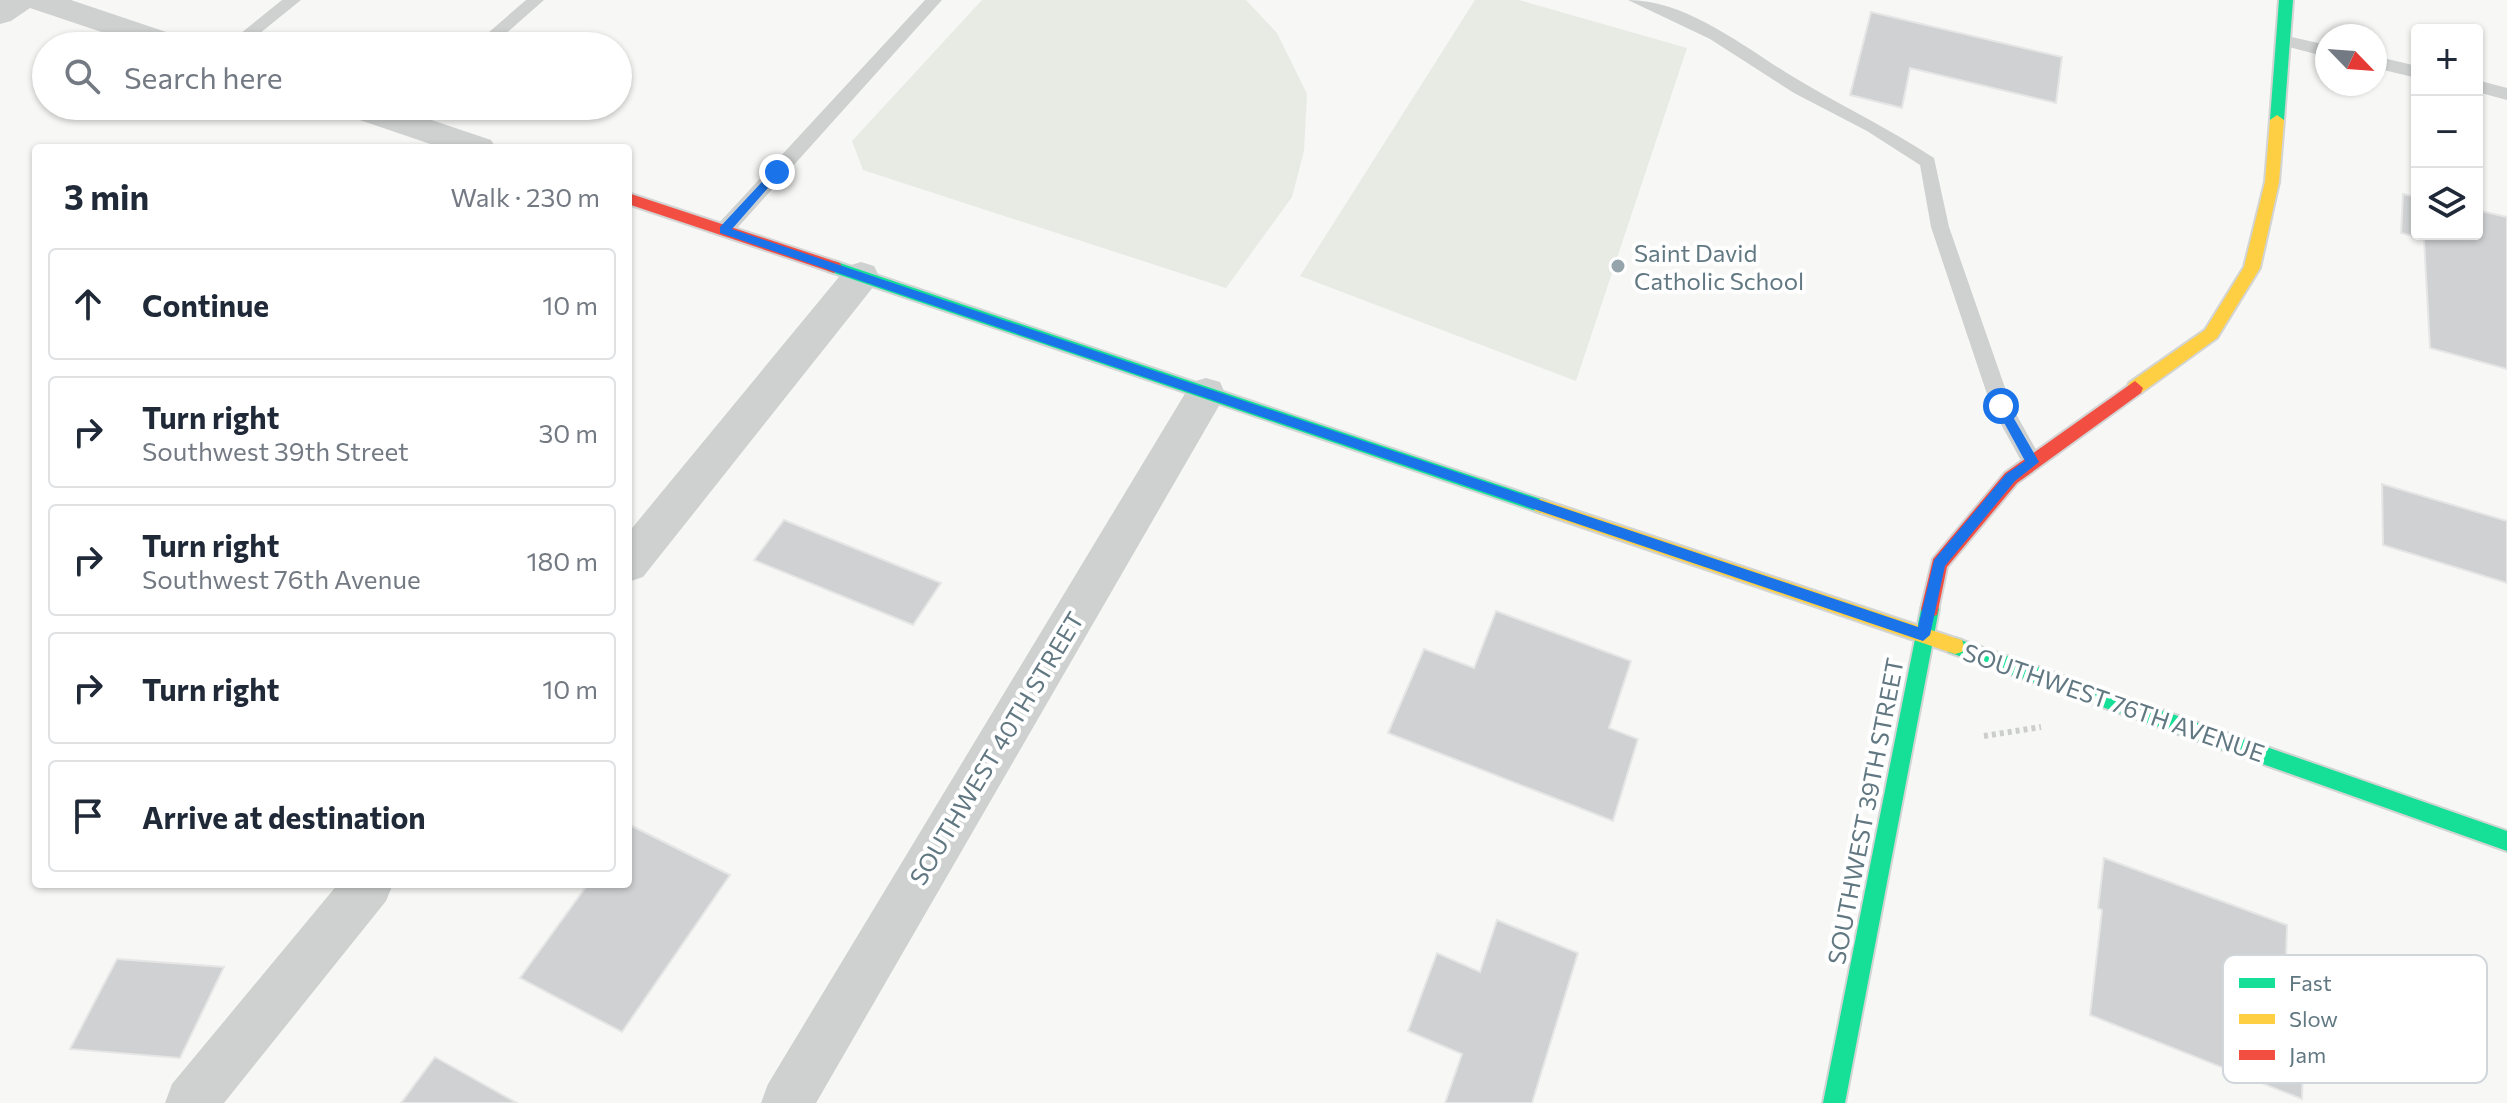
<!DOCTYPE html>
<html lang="en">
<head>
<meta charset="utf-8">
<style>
	:root { --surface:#fff; --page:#f2f2f3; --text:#1f2937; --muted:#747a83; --line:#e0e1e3 }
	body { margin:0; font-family:Commissioner,sans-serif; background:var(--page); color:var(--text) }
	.controls { position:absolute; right:24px; top:24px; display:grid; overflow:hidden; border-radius:8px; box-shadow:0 2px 6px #0004 }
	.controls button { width:72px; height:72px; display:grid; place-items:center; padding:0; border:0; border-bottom:2px solid var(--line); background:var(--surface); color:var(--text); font:40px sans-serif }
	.compass { position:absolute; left:2315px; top:24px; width:72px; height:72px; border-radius:50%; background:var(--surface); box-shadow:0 2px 6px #0004; rotate:115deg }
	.stop { position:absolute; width:24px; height:24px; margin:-18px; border:6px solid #1a73e8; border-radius:50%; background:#fff }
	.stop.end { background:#1a73e8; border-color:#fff; box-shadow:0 2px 8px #0008 }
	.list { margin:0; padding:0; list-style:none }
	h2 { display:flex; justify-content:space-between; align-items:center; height:104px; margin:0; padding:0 32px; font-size:34px }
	h2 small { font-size:26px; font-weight:400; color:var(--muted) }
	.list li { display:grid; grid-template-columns:52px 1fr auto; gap:24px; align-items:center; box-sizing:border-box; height:112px; margin:0 16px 16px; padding:0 16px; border:2px solid var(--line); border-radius:8px }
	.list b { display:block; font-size:30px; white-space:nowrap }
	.list p { margin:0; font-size:26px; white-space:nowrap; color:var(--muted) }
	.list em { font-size:26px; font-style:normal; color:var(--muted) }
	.icon { flex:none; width:44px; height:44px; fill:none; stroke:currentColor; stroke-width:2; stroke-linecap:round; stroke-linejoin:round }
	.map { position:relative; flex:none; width:2507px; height:1103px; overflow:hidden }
	.search { position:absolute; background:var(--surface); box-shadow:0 2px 6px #0004; left:32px; top:32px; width:600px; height:88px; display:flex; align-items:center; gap:20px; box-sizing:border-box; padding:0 28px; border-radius:44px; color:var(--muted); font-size:30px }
	.panel { position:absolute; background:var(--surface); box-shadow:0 2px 6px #0004; left:32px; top:144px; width:600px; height:744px; border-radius:8px }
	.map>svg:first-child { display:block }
	.green { fill:#e7ebe4 }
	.building { fill:#cfd1d2; stroke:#e6e6e6; stroke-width:2 }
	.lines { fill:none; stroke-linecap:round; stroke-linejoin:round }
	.fast-casing { stroke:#d3d4d4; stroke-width:4 }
	.slow-casing { stroke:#d3d4d4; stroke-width:4 }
	.jam-casing { stroke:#d3d4d4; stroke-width:4 }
	.path { stroke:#cccece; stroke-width:6; stroke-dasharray:4 4; stroke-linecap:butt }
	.lane { fill:#cfd1d1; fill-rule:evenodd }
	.street { fill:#cfd1d1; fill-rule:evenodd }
	.fast { fill:#16e098; fill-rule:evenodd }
	.slow { fill:#ffcf43; fill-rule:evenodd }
	.jam { fill:#f24e42; fill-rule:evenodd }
	.route { fill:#1a73e8 }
	.poi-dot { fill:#96a4ab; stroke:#fff; stroke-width:3 }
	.labels { text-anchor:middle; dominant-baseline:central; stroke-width:8; stroke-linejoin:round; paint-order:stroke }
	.poi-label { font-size:24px; fill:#617882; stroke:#fff; text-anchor:start }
	.street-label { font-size:24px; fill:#617882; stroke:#fff }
	.key { fill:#fff; stroke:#d0d6da; stroke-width:2 }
	.key-label { font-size:22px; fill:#617882 }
</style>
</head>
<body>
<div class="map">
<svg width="2507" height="1103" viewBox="0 0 2507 1103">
	<rect width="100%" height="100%" fill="#f7f7f6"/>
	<path class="green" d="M982 0H1246L1277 33 1307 94 1304 151 1292 197 1226 288 863 170 852 141Z
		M1475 0H1519L1687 48 1576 381 1300 276Z"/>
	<path class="building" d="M1871 12 2062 57 2056 103 1910 68 1902 108 1850 95Z
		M2403 194 2417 197V234H2477V210L2507 217V369L2430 348 2424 239 2401 233Z
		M2382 484 2507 521V583L2383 545Z
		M784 520 941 583 913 625 754 560Z
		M1496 611 1631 661 1609 728 1638 739 1613 821 1388 733 1424 649 1474 668Z
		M628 824 730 875 622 1032 520 978 588 884H628Z
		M2104 858 2287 925 2285 998 2305 1005 2302 1099 2090 1015 2102 910 2098 908Z
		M1497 920 1578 953 1532 1103H1445L1462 1054 1408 1031 1437 953 1480 972Z
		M117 959 224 967 180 1058 70 1049Z
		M435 1057 517 1103H401Z"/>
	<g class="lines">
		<g class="fast-casing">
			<path id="fast" d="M2279 0H2293L2284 120 2277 125 2270 120Z
				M834 261 1541 499 1547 501 1550 506 1547 511 1541 513 828 271 826 267Z
				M1930 601 1937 603 1939 609 1845 1103H1823L1921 609 1923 603Z
				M1955 638 2507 831V851L1948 652 1946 646 1948 640Z"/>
		</g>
		<g class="slow-casing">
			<path id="slow" d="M2277 115 2284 120 2279 182 2260 268 2217 338 2141 393H2129L2127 388 2129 383 2205 330 2244 267 2265 182 2270 120Z
				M1541 499 1955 638 1962 640 1964 646 1962 652 1955 654 1535 511 1532 506 1535 501Z"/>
		</g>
		<g class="jam-casing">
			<path id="jam" d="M628 193 840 263 842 267 834 273 628 204Z
				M2135 381 2143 388 2141 393 2017 483 1947 567 1937 615 1930 617 1923 615 1921 609 1933 559 2005 473Z"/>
		</g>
		<path class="path" d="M1984 736 2041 727"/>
		<path class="lane" d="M282 0H301L244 46H225Z
			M526 0H544L492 46H473Z
			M925 0H942L731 235H717L715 230 717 225Z
			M1628 0C1692 0 1753 55 1807 85 1850 110 1893 131 1934 158L1949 227 2011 405 2043 462 2039 468 2032 471 2025 468 1991 406 1931 227 1920 165 1867 131 1794 93 1710 39Z
			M2283 35 2327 45V57L2277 44 2275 40Z
			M2375 56 2417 66V78L2375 68Z
			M2477 80 2507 88V100L2477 92Z
			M399 106H419L400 123H388L385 119Z"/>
		<path class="street" d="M0 0H71L187 39 192 46H143L30 8 11 21 0 24Z
			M337 106H390L491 140 496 148H442L342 114Z
			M861 262 874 266 879 276 874 286 643 577 628 582V533L848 266Z
			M1206 378 1220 382 1225 393 1220 404 816 1103H761L768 1084 1192 382Z
			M338 884H393L386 901 224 1103H165L172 1084Z"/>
		<use href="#fast" class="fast"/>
		<use href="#slow" class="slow"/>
		<use href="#jam" class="jam"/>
	</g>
	<path class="route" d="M773 170 782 172 732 229 1918 627 1934 560 2006 474 2025 461 1995 406 1997 403H2005L2039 462 2015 481 1945 566 1930 635 1923 641 720 233V227Z"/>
	<circle class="poi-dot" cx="1618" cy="266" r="8"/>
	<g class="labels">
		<g class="poi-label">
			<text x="1634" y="252">Saint David<tspan x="1634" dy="28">Catholic School</tspan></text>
		</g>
		<g class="street-label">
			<text transform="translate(2114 702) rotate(19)">SOUTHWEST 76TH AVENUE</text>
			<text transform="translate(996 748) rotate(-59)">SOUTHWEST 40TH STREET</text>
			<text transform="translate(1865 811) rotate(-79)">SOUTHWEST 39TH STREET</text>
		</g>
	</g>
	<rect x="2223" y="955" width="264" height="128" rx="12" class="key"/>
	<rect x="2239" y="978" width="36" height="10" fill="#16e098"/>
	<rect x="2239" y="1014" width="36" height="10" fill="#ffcf43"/>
	<rect x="2239" y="1050" width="36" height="10" fill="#f24e42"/>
	<g class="key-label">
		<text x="2289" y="991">Fast</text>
		<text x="2289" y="1027">Slow</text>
		<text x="2289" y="1063">Jam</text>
	</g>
</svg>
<div class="controls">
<button>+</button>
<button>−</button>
<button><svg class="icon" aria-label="layers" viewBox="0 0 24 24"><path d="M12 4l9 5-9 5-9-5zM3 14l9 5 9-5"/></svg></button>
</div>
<svg class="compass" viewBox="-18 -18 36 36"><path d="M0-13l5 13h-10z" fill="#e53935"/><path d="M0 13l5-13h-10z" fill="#747a83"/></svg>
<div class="stop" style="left:2001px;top:406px"></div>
<div class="stop end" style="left:777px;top:172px"></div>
<div class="search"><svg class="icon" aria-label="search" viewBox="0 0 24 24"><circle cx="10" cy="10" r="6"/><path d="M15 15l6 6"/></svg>Search here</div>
<section class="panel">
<h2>3 min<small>Walk · 230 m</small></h2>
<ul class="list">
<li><svg class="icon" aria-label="ahead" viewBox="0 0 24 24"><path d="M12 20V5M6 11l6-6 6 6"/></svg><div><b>Continue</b></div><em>10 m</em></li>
<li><svg class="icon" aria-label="right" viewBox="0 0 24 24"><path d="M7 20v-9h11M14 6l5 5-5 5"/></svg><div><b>Turn right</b><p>Southwest 39th Street</p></div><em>30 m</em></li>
<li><svg class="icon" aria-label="right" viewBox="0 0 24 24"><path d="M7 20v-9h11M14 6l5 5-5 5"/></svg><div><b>Turn right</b><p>Southwest 76th Avenue</p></div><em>180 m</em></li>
<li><svg class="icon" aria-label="right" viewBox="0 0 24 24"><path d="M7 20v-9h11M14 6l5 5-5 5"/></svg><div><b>Turn right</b></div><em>10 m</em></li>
<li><svg class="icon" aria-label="arrive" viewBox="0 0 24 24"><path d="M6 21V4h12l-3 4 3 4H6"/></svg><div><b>Arrive at destination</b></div></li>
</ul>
</section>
</div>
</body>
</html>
